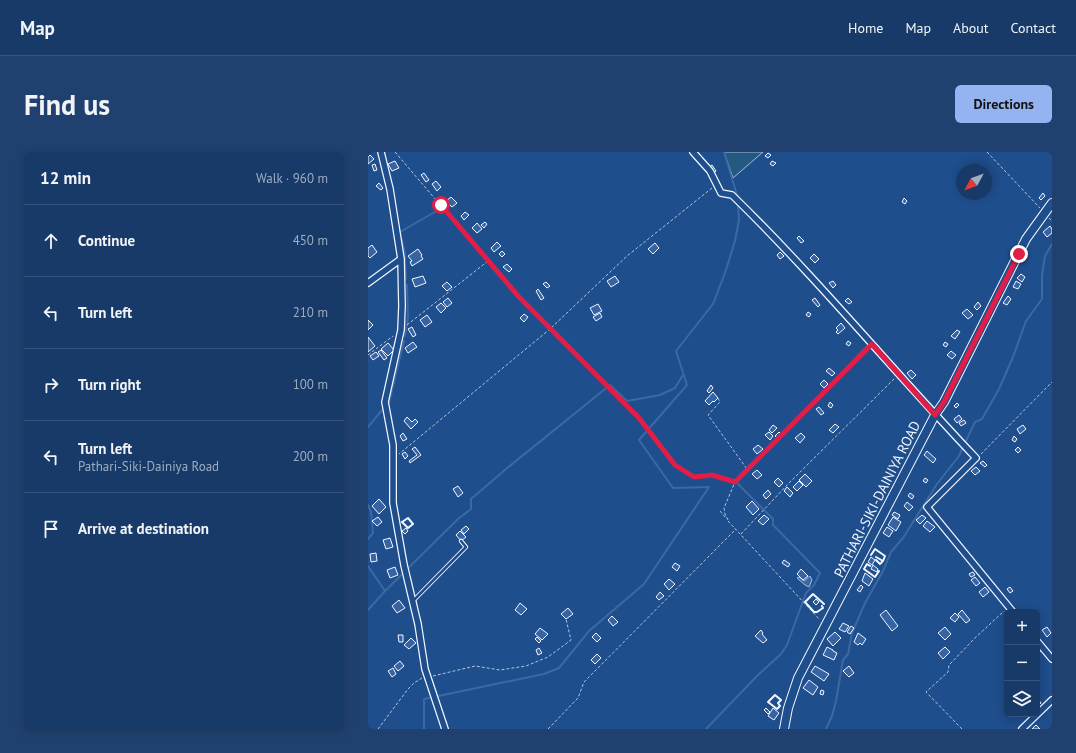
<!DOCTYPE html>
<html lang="en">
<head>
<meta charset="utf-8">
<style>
	:root { --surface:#173a69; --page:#20416f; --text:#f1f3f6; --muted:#9eadc0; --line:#36547d; --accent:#95b2f1 }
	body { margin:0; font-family:"PT Sans",sans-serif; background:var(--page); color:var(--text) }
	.controls { position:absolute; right:12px; bottom:12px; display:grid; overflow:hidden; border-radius:6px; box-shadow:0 2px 10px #0003 }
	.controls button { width:36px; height:36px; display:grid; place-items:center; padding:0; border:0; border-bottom:1px solid var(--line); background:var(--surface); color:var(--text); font:20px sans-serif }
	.compass { position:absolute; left:588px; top:12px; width:36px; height:36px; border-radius:50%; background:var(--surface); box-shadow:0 2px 10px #0003; rotate:229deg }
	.stop { position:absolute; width:12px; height:12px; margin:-9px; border:3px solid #e11d48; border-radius:50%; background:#fff }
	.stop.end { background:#e11d48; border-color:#fff; box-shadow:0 1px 4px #0008 }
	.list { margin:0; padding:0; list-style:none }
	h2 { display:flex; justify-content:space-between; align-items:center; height:52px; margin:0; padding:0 16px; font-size:17px }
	h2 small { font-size:13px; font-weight:400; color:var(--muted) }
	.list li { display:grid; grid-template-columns:26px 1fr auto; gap:12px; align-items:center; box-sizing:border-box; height:72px; padding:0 16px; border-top:1px solid var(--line) }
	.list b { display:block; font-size:15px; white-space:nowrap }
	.list p { margin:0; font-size:13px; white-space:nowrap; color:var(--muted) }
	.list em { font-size:13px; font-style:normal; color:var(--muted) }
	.icon { flex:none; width:22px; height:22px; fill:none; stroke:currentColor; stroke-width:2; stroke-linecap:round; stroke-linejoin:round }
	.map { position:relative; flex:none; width:684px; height:577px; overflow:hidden; border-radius:6px }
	header { display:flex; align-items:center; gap:24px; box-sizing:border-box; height:56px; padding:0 20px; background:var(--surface); border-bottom:1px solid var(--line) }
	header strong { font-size:19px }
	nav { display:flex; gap:22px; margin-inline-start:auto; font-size:14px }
	.intro { display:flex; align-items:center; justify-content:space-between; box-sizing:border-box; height:96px; padding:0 24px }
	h1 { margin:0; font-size:28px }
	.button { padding:10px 18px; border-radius:6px; background:var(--accent); color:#111; font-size:14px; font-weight:700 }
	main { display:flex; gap:24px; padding:0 24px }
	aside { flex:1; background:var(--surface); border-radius:6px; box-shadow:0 2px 10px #0003 }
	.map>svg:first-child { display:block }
	.green { fill:#245a82; stroke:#a8bbd7 }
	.water { fill:#3b69a3; stroke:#a8bbd7 }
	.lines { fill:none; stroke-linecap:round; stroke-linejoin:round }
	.stream { stroke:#3b69a3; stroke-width:2 }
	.building { fill:#3563a3; stroke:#f2f6ff }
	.service-casing { stroke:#f2f6ff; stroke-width:4.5 }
	.minor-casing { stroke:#f2f6ff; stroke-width:8 }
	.secondary-casing { stroke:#f2f6ff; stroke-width:10 }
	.path { stroke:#b3c4dc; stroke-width:1; stroke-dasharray:3 2; stroke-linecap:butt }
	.service { stroke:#1f4e8c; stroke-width:2.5 }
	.minor { stroke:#1f4e8c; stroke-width:5.5 }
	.secondary { stroke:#1f4e8c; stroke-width:8 }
	.wall { stroke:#f2f6ff; stroke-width:2 }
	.route { stroke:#e11d48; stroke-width:5 }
	.labels { text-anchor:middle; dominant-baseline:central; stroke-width:3; stroke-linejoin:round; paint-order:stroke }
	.street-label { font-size:14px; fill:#f2f6ff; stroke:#1f4e8c }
</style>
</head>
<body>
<header>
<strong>Map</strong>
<nav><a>Home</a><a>Map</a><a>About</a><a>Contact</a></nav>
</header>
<div class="intro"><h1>Find us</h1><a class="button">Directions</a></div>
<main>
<aside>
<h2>12 min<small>Walk · 960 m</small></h2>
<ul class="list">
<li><svg class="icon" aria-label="ahead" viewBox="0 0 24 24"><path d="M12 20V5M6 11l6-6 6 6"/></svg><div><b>Continue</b></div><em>450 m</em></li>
<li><svg class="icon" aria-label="left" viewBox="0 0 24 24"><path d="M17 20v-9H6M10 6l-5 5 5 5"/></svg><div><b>Turn left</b></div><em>210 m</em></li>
<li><svg class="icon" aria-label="right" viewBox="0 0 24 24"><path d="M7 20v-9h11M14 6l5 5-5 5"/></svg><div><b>Turn right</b></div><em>100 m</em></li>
<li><svg class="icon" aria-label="left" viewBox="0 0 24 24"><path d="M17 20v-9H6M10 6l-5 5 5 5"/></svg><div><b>Turn left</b><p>Pathari-Siki-Dainiya Road</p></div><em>200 m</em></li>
<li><svg class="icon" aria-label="arrive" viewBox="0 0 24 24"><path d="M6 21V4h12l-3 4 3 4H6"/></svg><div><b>Arrive at destination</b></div></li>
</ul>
</aside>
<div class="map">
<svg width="684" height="577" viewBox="0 0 684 577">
	<rect width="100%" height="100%" fill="#1f4e8c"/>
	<path class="green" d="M356 0H395L365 26Z"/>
	<path class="water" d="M442 424 444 428 441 435 437 433 429 426 431 425 436 429Z"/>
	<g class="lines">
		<path class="stream" d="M356 0 369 43
			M38 127 37 101 32 80 72 57
			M37 184 40 166 39 133
			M21 251 36 189
			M0 275 14 258
			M597 291 607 270 614 267 631 237 645 205 658 169 674 147V123L677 104 684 92
			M0 353 3 360 5 381 0 387
			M0 414 17 439 0 458
			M17 439 90 367 103 357V347L138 317 242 233 259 249 292 243 307 236 315 223
			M56 577V547L176 522 191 516 221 479 276 432 341 335 305 336 271 288 319 233 308 199 345 152 357 121 367 89 371 68 370 54
			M338 577 390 523 413 502 419 493 438 441 446 433 452 421 408 376 405 373V367L369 331 373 322C417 280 459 237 501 192L500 191
			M458 577 464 564 468 549 475 508 480 502 484 481 497 451 515 419 523 400 535 386 569 332 591 304 595 295"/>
	</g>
	<path class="building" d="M400 1 403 3 400 6 397 4Z
		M2 3 6 7 0 12V5Z
		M27 9 31 16 24 19 20 12Z
		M404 9 408 11 405 14 402 12Z
		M7 12 9 18 6 19 4 13Z
		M344 13 348 19 346 21 341 15Z
		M56 21 61 28 58 30 53 23Z
		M68 29 73 35 69 39 64 32Z
		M11 31 15 36 13 38 8 34Z
		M675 41 677 44 673 48 671 46Z
		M83 45 89 51 84 55 78 49Z
		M536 46 539 49 537 52 534 50Z
		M97 60 101 63 96 68 93 64Z
		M117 70 119 72 116 76 113 73Z
		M109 71 114 77 109 81 104 76Z
		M682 74 684 77V81L679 85 675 80Z
		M431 84 436 89 433 91 429 86Z
		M129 90 133 94 126 100 123 96Z
		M287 91 291 96 285 102 280 97Z
		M4 93 9 100 2 106 0 104V96Z
		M50 97 54 103 53 104 55 107 44 114 42 110 44 109 40 104Z
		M134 99 137 102 134 105 131 102Z
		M412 100 416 104 412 107 409 103Z
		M446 102 451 107 447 111 442 106Z
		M139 112 144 117 141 120 135 115Z
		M653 122 657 125 654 130 649 126Z
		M55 124 58 131 47 135 44 127Z
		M247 124 251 130 243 135 239 129Z
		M465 129 468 133 465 136 461 131Z
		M648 129 653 132 650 137 645 135Z
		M79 130 84 135 79 139 74 134Z
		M178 130 182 134 179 136 175 132Z
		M170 137 176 146 173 148 168 139Z
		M640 144 643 147 639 153 635 151Z
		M80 146 84 151 79 155 75 150Z
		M447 146 452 153 450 155 444 148Z
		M480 146 484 150 481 152 477 149Z
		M610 150 613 154 609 158 606 155Z
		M73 151 78 156 73 161 68 155Z
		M230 152 234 159 226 163 222 156Z
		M599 157 605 163 600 167 594 161Z
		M440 160 443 162 441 165 438 163Z
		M232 161 234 165 228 169 225 165Z
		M156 162 160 165 156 170 152 166Z
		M59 163 64 170 57 175 52 168Z
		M0 168 5 173 0 178Z
		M473 171 477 176 470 182 468 180 470 178 468 176Z
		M44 175 48 183 45 185 40 177Z
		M589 178 592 180 587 187 583 184Z
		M0 185 7 194 0 200Z
		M480 189 483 191 481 194 478 192Z
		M45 190 49 195 40 201 37 196Z
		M577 190 580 192 578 195 575 193Z
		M20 191 26 198 20 204 13 197Z
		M13 198 19 206 16 208 10 200Z
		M583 199 588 203 584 207 579 203Z
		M8 200 11 204 5 208 2 204Z
		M461 216 467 221 464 224 458 219Z
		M543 218 548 223 544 227 539 221Z
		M456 228 460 232 456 236 452 232Z
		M343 233 345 236 341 241 339 239Z
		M345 240 350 246 346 250 345 249 341 253 337 249Z
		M462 250 465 253 463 256 460 254Z
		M589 251 591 253 588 256 586 254Z
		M451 255 456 261 453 263 448 257Z
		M591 263 594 267 589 271 586 267Z
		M39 265 44 270 47 267 50 270 43 277 36 269Z
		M596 268 598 271 593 274 591 271Z
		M467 272 471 275 465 281 461 278Z
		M405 273 409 276 404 281 401 278Z
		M655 273 658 277 652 282 649 277Z
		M401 280 405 284 402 288 397 283Z
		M411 280 413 282 409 286 407 284Z
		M35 281 39 287 35 289 32 284Z
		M433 281 437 285 432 291 427 286Z
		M646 284 649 287 647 290 644 288Z
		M390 293 395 297 389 302 385 297Z
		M47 295 53 303 42 311 41 309 49 303 44 297Z
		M650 295 653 298 650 301 647 298Z
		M559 299 568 307 565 311 556 303Z
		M37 300 40 304 37 307 34 302Z
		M615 309 619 313 617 315 612 311Z
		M608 315 612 319 607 323 603 319Z
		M389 318 394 323 389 327 384 322Z
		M437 322 444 329 438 335 431 328Z
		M410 326 415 331 411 335 406 330Z
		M557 326 560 328 558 331 555 329Z
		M431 329 435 333 429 339 425 335Z
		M90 334 95 341 90 345 85 337Z
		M419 335 425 341 422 345 416 339Z
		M400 338 403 342 398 347 395 343Z
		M542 341 546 344 544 347 540 344Z
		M11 347 18 355 11 362 4 354Z
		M384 349 391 357 385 363 378 355Z
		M539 350 545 355 541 359 536 354Z
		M526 360 532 363 530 367 524 363Z
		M396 363 401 367 395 373 390 369Z
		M554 363 558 366 552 372 548 368Z
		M10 365 14 370 9 374 4 369Z
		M525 365 533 370 528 379 520 373Z
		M559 369 567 375 562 380 555 374Z
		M98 374 101 377 96 382 93 378Z
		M519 375 525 379 521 385 515 381Z
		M38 376 40 379 37 382 34 379Z
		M92 379 98 385 93 389 88 383Z
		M22 386 25 395 18 397 15 388Z
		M8 401 9 409 3 410 2 402Z
		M503 405 507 408 504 413 500 410Z
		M416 408 422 412 420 415 414 411Z
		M307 411 312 414 309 419 304 415Z
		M505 413 510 417 509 420 503 417Z
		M27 415 30 423 22 426 19 418Z
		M433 417 440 424 435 428 429 422Z
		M605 420 607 423 603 425 601 422Z
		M497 421 505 427 501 434 494 429Z
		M607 425 612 431 608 434 603 428Z
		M301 427 307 432 301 438 296 432Z
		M493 433 495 435 492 440 489 438Z
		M617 435 621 440 615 445 611 440Z
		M642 435 645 439 642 441 639 437Z
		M292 440 296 444 291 448 288 445Z
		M448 447 451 450 448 453 445 450Z
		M31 448 37 456 29 461 24 454Z
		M152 451 159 457 153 463 147 458Z
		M200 456 205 462 198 467 193 462Z
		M518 458 530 474 524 479 512 463Z
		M594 458 602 468 598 471 590 462Z
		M587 461 591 465 587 470 582 466Z
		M244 464 250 470 245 474 240 468Z
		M475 471 481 474 477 480 471 477Z
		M483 474 486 476 482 482 479 480Z
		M577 475 583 482 577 488 570 481Z
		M679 475 683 481 679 485 674 478Z
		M172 476 180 482 174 488 167 482Z
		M393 478 395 481 394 482 399 488 395 491 387 484Z
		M467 480 473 486 465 494 459 487Z
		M228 481 233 486 229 490 224 485Z
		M490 481 498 487 494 493 492 491 490 493 486 490Z
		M30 483H35V490H31Z
		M169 485 173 489 171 491 167 487Z
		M43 486 48 491 41 497 36 493Z
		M669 492 674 498 669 502Z
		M459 495 465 498V499L469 501 466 508 455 503Z
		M577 495 582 500 575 507 570 501Z
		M171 496 174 501 170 503 168 498Z
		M229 502 233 506 227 512 223 508Z
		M32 509 36 514 30 519 26 514Z
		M447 514 461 522 456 529 443 520Z
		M481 514 486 521 481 525 475 519Z
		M25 516 28 522 24 525 20 519Z
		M441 528 450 535 445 543 435 536Z
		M453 538 456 539 455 543 452 542Z
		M670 547 673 551 669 555V549Z
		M398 556 402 560 400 562 396 558Z
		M405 556 411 561 406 568 400 564Z
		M668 573 672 577H664Z"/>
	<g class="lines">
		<g class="service-casing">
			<path id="service" d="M45 449 98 395 93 389"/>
		</g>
		<g class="minor-casing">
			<path id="minor" d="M13 0 22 37 33 107 34 154 33 178 17 250 25 293V351L36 413 50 472 57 517 77 577
				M325 0 342 19 353 41 364 43C450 127 526 220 608 306L559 355 645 460
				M0 131 33 107
				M669 489 684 507
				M654 577 684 548"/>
		</g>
		<g class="secondary-casing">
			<path id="secondary" d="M416 577 420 556 430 526 567 263 576 250 658 87 684 51"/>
		</g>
		<path class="path" d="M27 0 151 145 182 177 31 302
			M619 0 672 56
			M344 36 259 104 182 177 271 266 307 313 326 325 344 323 367 330
			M681 66 684 69
			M39 173 120 109
			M0 203 25 184
			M350 246 352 250 340 263 379 317
			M613 302 684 230
			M352 359 358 366
			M360 368 357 362 356 356 367 330 501 196
			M360 369 452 468
			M373 382 421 331 527 226
			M65 524 107 514 132 518 158 514 180 505 203 488 198 467
			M10 577 40 537 46 531 54 526
			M180 577 210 546 216 530 368 377
			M594 577 558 540 580 520 581 513 607 486 636 459"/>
		<use href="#service" class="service"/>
		<use href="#minor" class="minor"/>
		<use href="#secondary" class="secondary"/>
		<path class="wall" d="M40 366 45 372 40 376 34 370Z
			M503 403 507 397 517 404 515 409 508 405
			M508 408 512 412 514 410
			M502 414 499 412 496 417 507 425 511 419
			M454 454 455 456 449 460H446L437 450 445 442 456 452
			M407 543 413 548 410 551 412 554 409 557 400 550Z"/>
	</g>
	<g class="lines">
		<path class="route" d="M73 53 151 145 271 266 307 313 326 325 344 323 367 330 504 192 567 263 576 250 651 102"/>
	</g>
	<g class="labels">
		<g class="street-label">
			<text transform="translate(509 347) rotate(-63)">PATHARI-SIKI-DAINIYA ROAD</text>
		</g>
	</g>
</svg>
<div class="controls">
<button>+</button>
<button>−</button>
<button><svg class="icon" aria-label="layers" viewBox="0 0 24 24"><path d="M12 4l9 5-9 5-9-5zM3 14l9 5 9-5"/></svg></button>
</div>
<svg class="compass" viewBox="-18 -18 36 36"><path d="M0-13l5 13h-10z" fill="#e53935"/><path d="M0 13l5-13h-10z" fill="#9eadc0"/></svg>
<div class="stop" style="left:73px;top:53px"></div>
<div class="stop end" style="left:651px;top:102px"></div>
</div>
</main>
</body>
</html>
